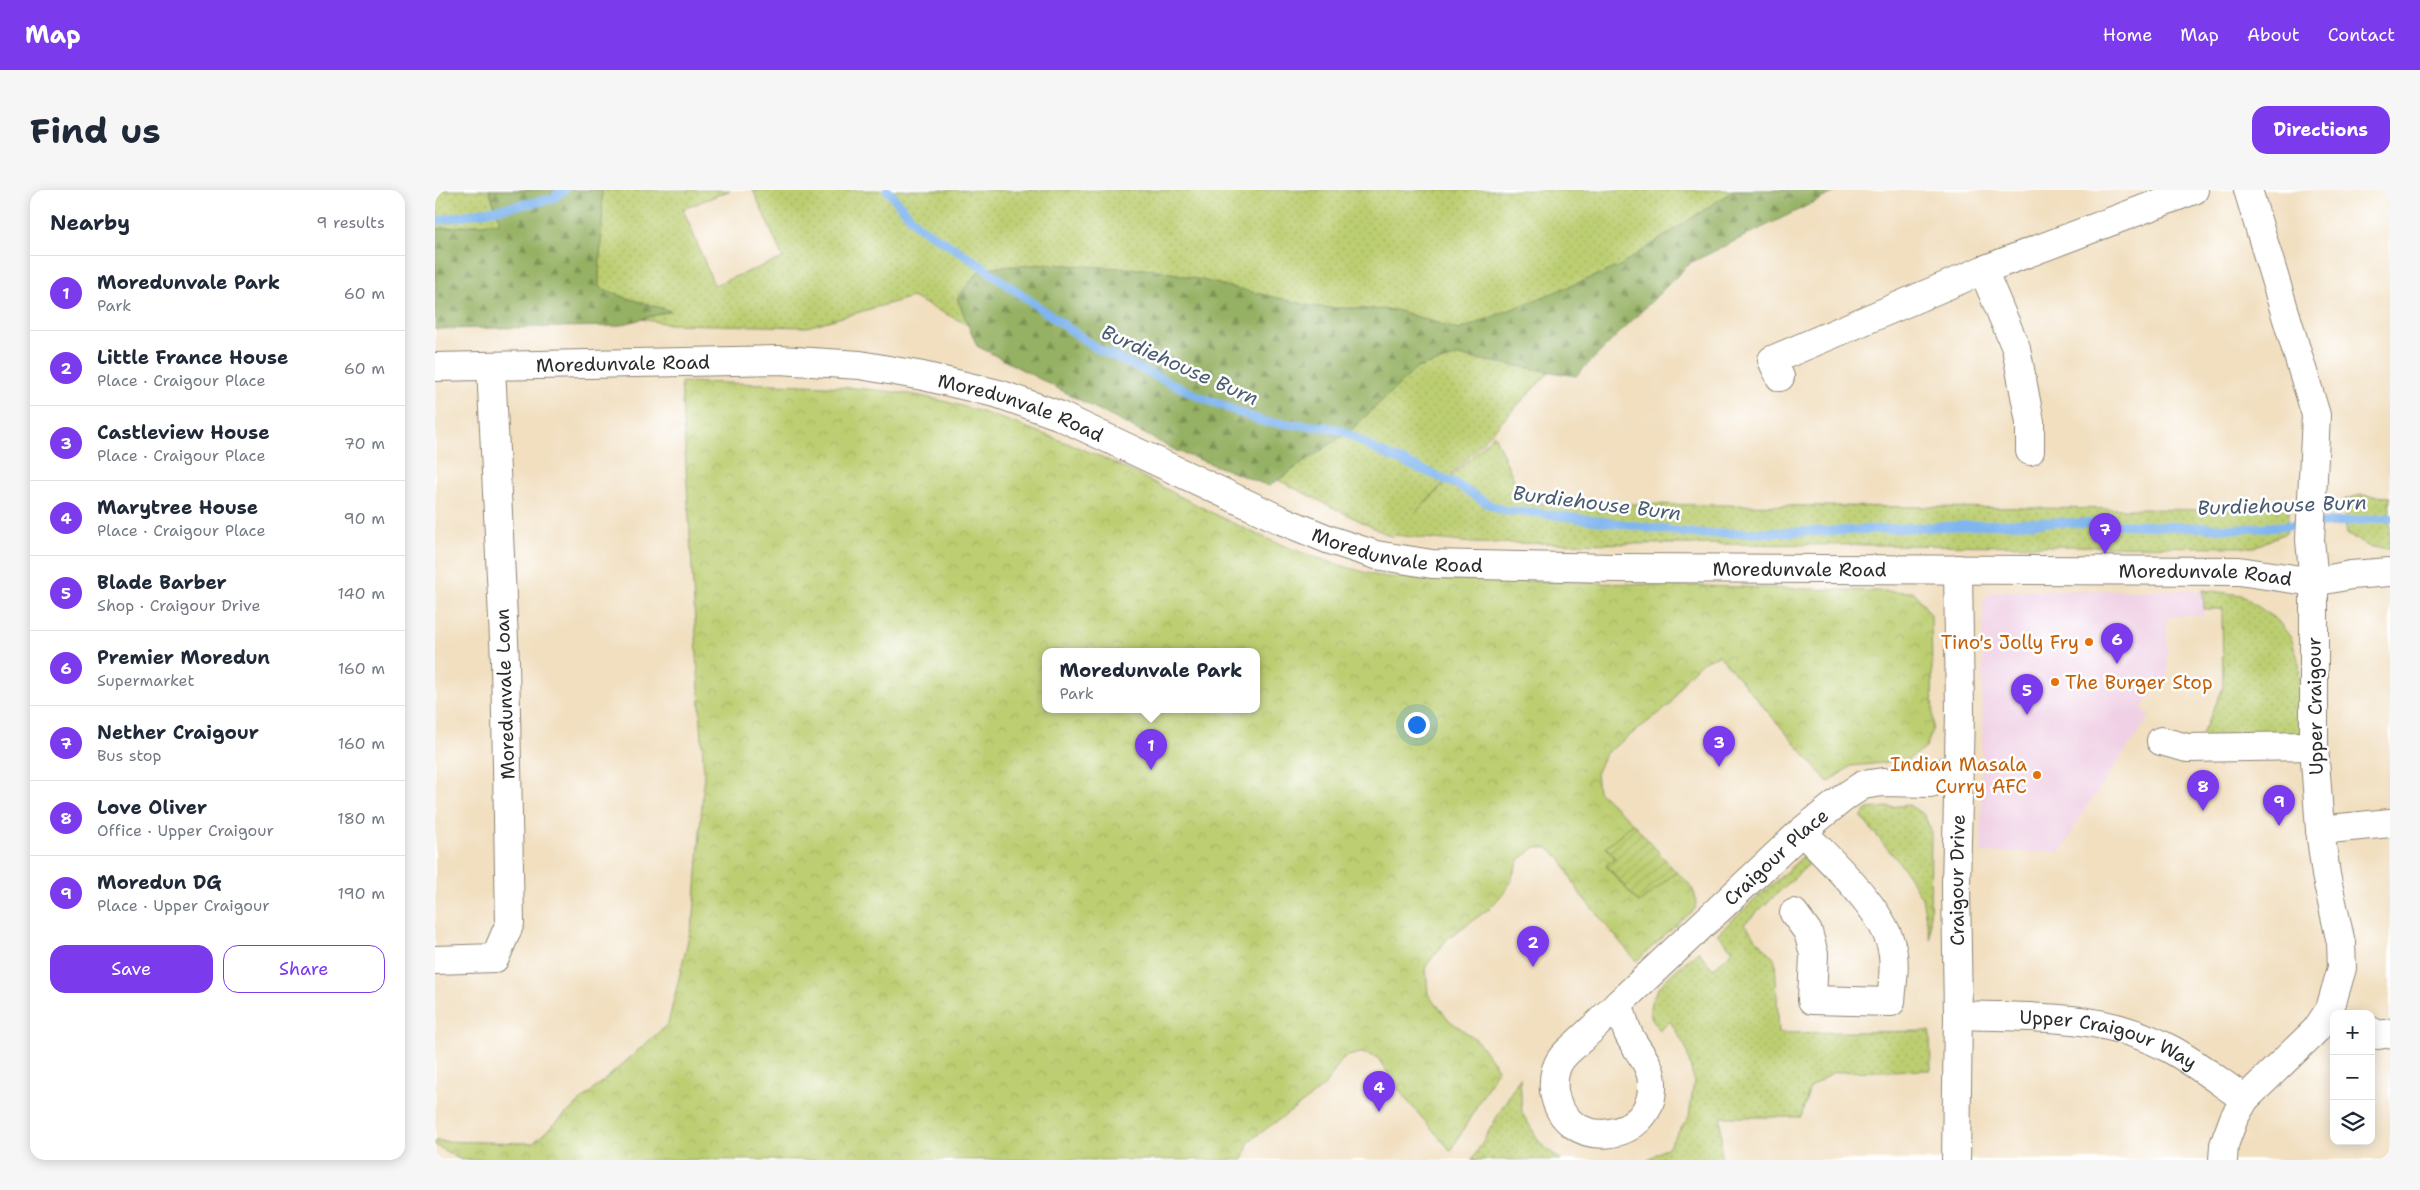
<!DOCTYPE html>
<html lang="en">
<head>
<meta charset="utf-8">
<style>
	:root { --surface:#fff; --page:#f6f6f7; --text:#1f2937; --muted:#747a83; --line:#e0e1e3; --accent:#7c3aed }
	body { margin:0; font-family:"Shantell Sans",sans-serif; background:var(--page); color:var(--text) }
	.controls { position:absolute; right:15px; bottom:15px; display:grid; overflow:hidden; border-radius:10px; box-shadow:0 2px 12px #0003 }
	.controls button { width:45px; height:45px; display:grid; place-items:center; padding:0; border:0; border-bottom:1px solid var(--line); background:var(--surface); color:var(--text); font:25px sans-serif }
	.you { position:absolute; left:981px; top:534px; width:18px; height:18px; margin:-12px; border:4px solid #fff; border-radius:50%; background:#1a73e8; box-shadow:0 0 0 8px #1a73e833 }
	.badge { display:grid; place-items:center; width:32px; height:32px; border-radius:50%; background:var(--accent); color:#fff; font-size:16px; font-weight:700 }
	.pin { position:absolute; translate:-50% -41px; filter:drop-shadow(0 1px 2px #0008) }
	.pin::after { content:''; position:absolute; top:26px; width:18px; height:15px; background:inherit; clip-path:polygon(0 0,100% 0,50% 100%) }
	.popup { position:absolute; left:607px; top:458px; width:218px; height:65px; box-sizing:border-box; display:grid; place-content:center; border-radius:10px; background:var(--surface); filter:drop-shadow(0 1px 4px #0005); font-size:16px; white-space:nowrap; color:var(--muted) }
	.popup b { font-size:19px; color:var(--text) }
	.popup::after { content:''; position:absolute; left:50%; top:100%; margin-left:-10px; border:10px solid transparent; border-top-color:var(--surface) }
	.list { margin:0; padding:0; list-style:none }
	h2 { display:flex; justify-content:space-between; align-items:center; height:65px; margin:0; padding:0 20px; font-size:21px }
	h2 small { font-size:16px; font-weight:400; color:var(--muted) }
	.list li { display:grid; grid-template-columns:32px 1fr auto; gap:15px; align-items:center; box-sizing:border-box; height:75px; padding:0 20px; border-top:1px solid var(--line) }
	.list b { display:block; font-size:19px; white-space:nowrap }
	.list p { margin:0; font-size:16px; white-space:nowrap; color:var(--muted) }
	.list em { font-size:16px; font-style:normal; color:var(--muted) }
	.actions { display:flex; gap:10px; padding:15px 20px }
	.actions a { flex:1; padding:11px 0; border:1px solid var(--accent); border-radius:15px; text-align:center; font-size:18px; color:var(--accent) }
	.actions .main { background:var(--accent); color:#fff }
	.icon { flex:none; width:28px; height:28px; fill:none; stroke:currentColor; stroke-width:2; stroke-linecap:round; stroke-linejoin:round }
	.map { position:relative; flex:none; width:1955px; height:970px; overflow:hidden; border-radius:15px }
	header { display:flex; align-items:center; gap:30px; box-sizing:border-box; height:70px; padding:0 25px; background:var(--accent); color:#fff }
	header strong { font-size:24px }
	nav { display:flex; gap:28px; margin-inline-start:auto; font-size:18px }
	.intro { display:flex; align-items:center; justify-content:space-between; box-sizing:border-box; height:120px; padding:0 30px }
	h1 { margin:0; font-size:35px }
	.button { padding:12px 22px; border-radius:15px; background:var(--accent); color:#fff; font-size:18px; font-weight:700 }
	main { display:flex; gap:30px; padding:0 30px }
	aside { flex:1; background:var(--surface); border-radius:15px; box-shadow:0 2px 12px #0003 }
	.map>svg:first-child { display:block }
	.built { fill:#f0d0e5 }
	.grass { fill:url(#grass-dots); stroke:#747c4e }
	.forest { fill:url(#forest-firs); stroke:#606e47 }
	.park { fill:url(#park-crowns); stroke:#747c4e; fill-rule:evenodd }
	.garden { fill:url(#garden-furrows); stroke:#747c4e }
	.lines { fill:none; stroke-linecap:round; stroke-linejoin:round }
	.stream { stroke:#80b5ef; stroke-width:9 }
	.minor-casing { stroke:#8e8576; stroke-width:30 }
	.minor { stroke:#fff; stroke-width:28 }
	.food-dot { fill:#e8710a; stroke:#fff; stroke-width:2 }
	.labels { text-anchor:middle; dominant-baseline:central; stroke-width:5; stroke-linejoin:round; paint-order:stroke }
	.street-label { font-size:19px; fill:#2b2b2b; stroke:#fff }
	.food-label { font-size:19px; fill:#c56008; stroke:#fff; text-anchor:end }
	.water-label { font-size:20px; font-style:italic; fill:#495b70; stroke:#fff }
</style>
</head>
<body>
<header>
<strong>Map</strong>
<nav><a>Home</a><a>Map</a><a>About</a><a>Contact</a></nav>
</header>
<div class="intro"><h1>Find us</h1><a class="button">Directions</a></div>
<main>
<aside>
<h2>Nearby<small>9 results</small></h2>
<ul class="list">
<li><span class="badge">1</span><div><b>Moredunvale Park</b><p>Park</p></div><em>60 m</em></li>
<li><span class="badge">2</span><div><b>Little France House</b><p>Place · Craigour Place</p></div><em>60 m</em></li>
<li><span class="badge">3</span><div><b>Castleview House</b><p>Place · Craigour Place</p></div><em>70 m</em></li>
<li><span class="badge">4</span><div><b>Marytree House</b><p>Place · Craigour Place</p></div><em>90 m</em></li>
<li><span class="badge">5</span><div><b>Blade Barber</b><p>Shop · Craigour Drive</p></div><em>140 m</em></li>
<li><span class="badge">6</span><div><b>Premier Moredun</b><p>Supermarket</p></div><em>160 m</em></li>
<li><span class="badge">7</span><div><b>Nether Craigour</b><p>Bus stop</p></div><em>160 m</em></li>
<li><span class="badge">8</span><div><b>Love Oliver</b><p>Office · Upper Craigour</p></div><em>180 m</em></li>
<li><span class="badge">9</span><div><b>Moredun DG</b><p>Place · Upper Craigour</p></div><em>190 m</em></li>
</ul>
<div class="actions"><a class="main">Save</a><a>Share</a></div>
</aside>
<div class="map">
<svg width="1955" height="970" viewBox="0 0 1955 970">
	<defs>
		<pattern id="grass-dots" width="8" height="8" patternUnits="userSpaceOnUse" patternTransform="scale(1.25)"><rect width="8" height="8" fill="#bcce71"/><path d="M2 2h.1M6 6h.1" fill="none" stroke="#a2b162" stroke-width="1.8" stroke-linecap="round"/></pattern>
		<pattern id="forest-firs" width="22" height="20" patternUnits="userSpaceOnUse" patternTransform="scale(1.25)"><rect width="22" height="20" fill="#95b163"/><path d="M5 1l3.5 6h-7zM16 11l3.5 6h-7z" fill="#7a9052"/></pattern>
		<pattern id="park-crowns" width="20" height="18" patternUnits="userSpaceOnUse" patternTransform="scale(1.25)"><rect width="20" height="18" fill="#bcce71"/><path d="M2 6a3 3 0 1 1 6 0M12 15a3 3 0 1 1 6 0" fill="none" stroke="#a2b162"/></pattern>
		<pattern id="garden-furrows" width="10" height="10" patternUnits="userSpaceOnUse" patternTransform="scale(1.25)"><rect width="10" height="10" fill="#bcce71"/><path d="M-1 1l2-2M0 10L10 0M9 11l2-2" fill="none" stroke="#a2b162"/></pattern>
	</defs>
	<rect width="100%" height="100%" fill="#fff"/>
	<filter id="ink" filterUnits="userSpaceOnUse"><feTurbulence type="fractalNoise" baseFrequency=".02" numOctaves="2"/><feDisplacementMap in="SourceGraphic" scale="10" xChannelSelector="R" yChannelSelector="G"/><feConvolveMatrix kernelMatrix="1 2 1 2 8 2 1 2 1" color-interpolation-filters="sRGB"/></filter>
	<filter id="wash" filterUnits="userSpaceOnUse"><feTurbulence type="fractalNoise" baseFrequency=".0096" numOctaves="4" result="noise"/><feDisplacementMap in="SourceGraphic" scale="20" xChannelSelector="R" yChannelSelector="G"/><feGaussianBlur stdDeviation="1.12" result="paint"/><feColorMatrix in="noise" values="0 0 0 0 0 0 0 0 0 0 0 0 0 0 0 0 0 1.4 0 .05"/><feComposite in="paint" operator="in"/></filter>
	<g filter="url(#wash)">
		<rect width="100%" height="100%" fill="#f1dfc0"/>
		<path class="built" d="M1768 400 1769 425 1731 427 1733 483 1706 519 1715 526 1649 620 1627 661 1546 663 1548 412 1553 404 1561 401Z"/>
		<path class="grass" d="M0 0H296L248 19 279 95 348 68 318 0H1397L1196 96 980 323 1059 244 1089 313 1797 320 1856 310 1851 343 1819 357 1038 353 960 345 957 347 477 107 372 137 234 134 130 115 0 47Z
			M1925 305 1955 307V358H1936L1912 344 1908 310Z
			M1768 400 1807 405 1843 431 1856 448 1864 472 1867 549H1765L1788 498 1787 419H1769Z
			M1474 615 1489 625 1496 640 1495 749 1487 708 1468 677 1426 627 1432 619Z
			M1373 662 1383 666 1309 734 1340 770 1344 843 1495 841 1496 880 1399 882 1375 897 1366 927H1286V970H1212L1233 957 1254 927 1259 892 1251 858 1235 831 1224 840C1221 836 1218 831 1216 826 1208 802 1248 775 1263 761L1278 779 1298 761 1282 744Z
			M1085 887 1087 923 1106 954 1126 970H1037Z"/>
		<path class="forest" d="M54 0H167C169 33 164 65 164 97L192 108 236 121 181 136 0 139V39L65 32Z
			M1299 0H1404L1255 73 1141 186 1023 166 982 178 916 240 834 296 742 261 542 156 522 108 547 78 613 74 724 80 881 117 961 120 1024 140 1183 77Z"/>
		<path class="park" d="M246 192C321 194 398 193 473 204 527 212 591 237 642 257 703 281 759 316 819 343 861 362 904 376 948 387L1479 402 1496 425 1498 537 1491 558 1470 571 1416 576 1393 592 1284 465 1268 471 1251 488 1235 515 1170 564 1161 584 1163 601 1198 633 1171 657 1180 668 1171 676 1204 713 1241 682C1253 691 1264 702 1260 719L1201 771 1145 704 1125 668 1113 658H1099L1084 670 1072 699 1055 718 1013 748 991 776 993 804 1015 831 1042 850 1063 879 1016 961 969 907 942 867 926 863 909 867 889 896 872 910 814 951 808 970H26L0 955V951L98 953 233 834 259 725 269 585ZM611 461H821V519H611Z"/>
		<path class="garden" d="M1198 633 1241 682 1204 713 1171 675 1180 668 1171 657Z"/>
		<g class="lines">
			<path class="stream" d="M452 0 483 36 535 68 661 158 763 206 829 232 891 237 908 241 943 261 1021 294 1055 315 1071 321 1095 322 1263 344 1400 341 1616 332 1806 339 1955 328
				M0 31 117 9 129 0"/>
		</g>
	</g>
	<g filter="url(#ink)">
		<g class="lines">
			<g class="minor-casing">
				<g id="minor">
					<path d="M1548 80 1581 158 1595 232V261"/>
					<path id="s1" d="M0 177 344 170 425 175 488 186 564 204 623 225 846 330 895 350 941 365 997 374 1179 378 1804 381 1879 392 1916 385 1955 382"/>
					<path d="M1345 187 1337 170 1548 80 1759 0"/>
					<path d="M1726 551 1752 558 1879 556"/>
					<path d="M1885 640 1955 633"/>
					<path d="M1359 723 1373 742 1379 764 1377 810 1456 812C1457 796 1461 775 1457 759 1449 719 1395 671 1367 641"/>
					<path d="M0 770 60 768 75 733 70 471 56 176"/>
					<path id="s2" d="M1183 814 1367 641 1411 606 1428 595 1448 592 1496 593 1525 572"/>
					<path d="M1183 814C1187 823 1189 833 1193 843 1200 859 1217 874 1217 893 1220 954 1128 964 1119 901 1118 890 1119 879 1126 869 1130 863 1137 858 1142 853 1156 840 1170 827 1183 814Z"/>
					<path id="s3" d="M1523 825C1598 828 1668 822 1737 860 1762 874 1786 893 1810 909"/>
					<path d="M1936 841 1943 845 1955 843"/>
					<path id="s4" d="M1521 970 1523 825 1521 695 1525 523 1523 379"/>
					<path d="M1788 970 1789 955 1799 928 1810 909 1881 840 1895 819 1907 778 1906 753 1891 685 1885 640 1879 556V392L1875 350 1881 225 1813 0"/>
				</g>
			</g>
			<use href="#minor" class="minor"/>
		</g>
	</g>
	<g class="food-dot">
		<circle cx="1654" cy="452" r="5"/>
		<circle cx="1620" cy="492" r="5"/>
		<circle cx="1602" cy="585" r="5"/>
	</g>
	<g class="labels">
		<g class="street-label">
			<text stroke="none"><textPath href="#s1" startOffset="188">Moredunvale Road</textPath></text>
			<text stroke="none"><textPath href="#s1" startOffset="592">Moredunvale Road</textPath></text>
			<text stroke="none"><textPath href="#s1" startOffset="998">Moredunvale Road</textPath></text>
			<text stroke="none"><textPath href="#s1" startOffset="1402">Moredunvale Road</textPath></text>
			<text stroke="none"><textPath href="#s1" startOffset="1808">Moredunvale Road</textPath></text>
			<text transform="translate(70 504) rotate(-92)">Moredunvale Loan</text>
			<text transform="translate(1880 516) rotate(-91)">Upper Craigour</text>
			<text stroke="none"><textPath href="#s2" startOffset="216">Craigour Place</textPath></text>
			<text stroke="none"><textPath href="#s4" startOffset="280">Craigour Drive</textPath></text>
			<text stroke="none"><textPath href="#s3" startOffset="154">Upper Craigour Way</textPath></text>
		</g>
		<g class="food-label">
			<text x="1644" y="452">Tino's Jolly Fry</text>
			<text x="1630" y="492" text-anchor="start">The Burger Stop</text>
			<text x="1592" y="574">Indian Masala<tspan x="1592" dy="22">Curry AFC</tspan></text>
		</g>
		<g class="water-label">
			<text transform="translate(745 175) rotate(24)">Burdiehouse Burn</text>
			<text transform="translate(1162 313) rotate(7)">Burdiehouse Burn</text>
			<text transform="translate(1847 315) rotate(-2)">Burdiehouse Burn</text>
		</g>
	</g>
</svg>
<div class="controls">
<button>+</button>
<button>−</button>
<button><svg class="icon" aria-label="layers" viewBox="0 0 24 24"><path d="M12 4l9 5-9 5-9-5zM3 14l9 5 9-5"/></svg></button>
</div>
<div class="you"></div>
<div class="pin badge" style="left:716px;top:580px">1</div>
<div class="popup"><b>Moredunvale Park</b>Park</div>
<div class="pin badge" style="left:1098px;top:777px">2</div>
<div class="pin badge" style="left:1284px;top:577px">3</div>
<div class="pin badge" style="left:944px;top:922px">4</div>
<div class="pin badge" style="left:1592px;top:525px">5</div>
<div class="pin badge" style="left:1682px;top:474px">6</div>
<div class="pin badge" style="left:1670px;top:364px">7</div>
<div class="pin badge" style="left:1768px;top:621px">8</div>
<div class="pin badge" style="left:1844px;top:636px">9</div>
</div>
</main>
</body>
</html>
